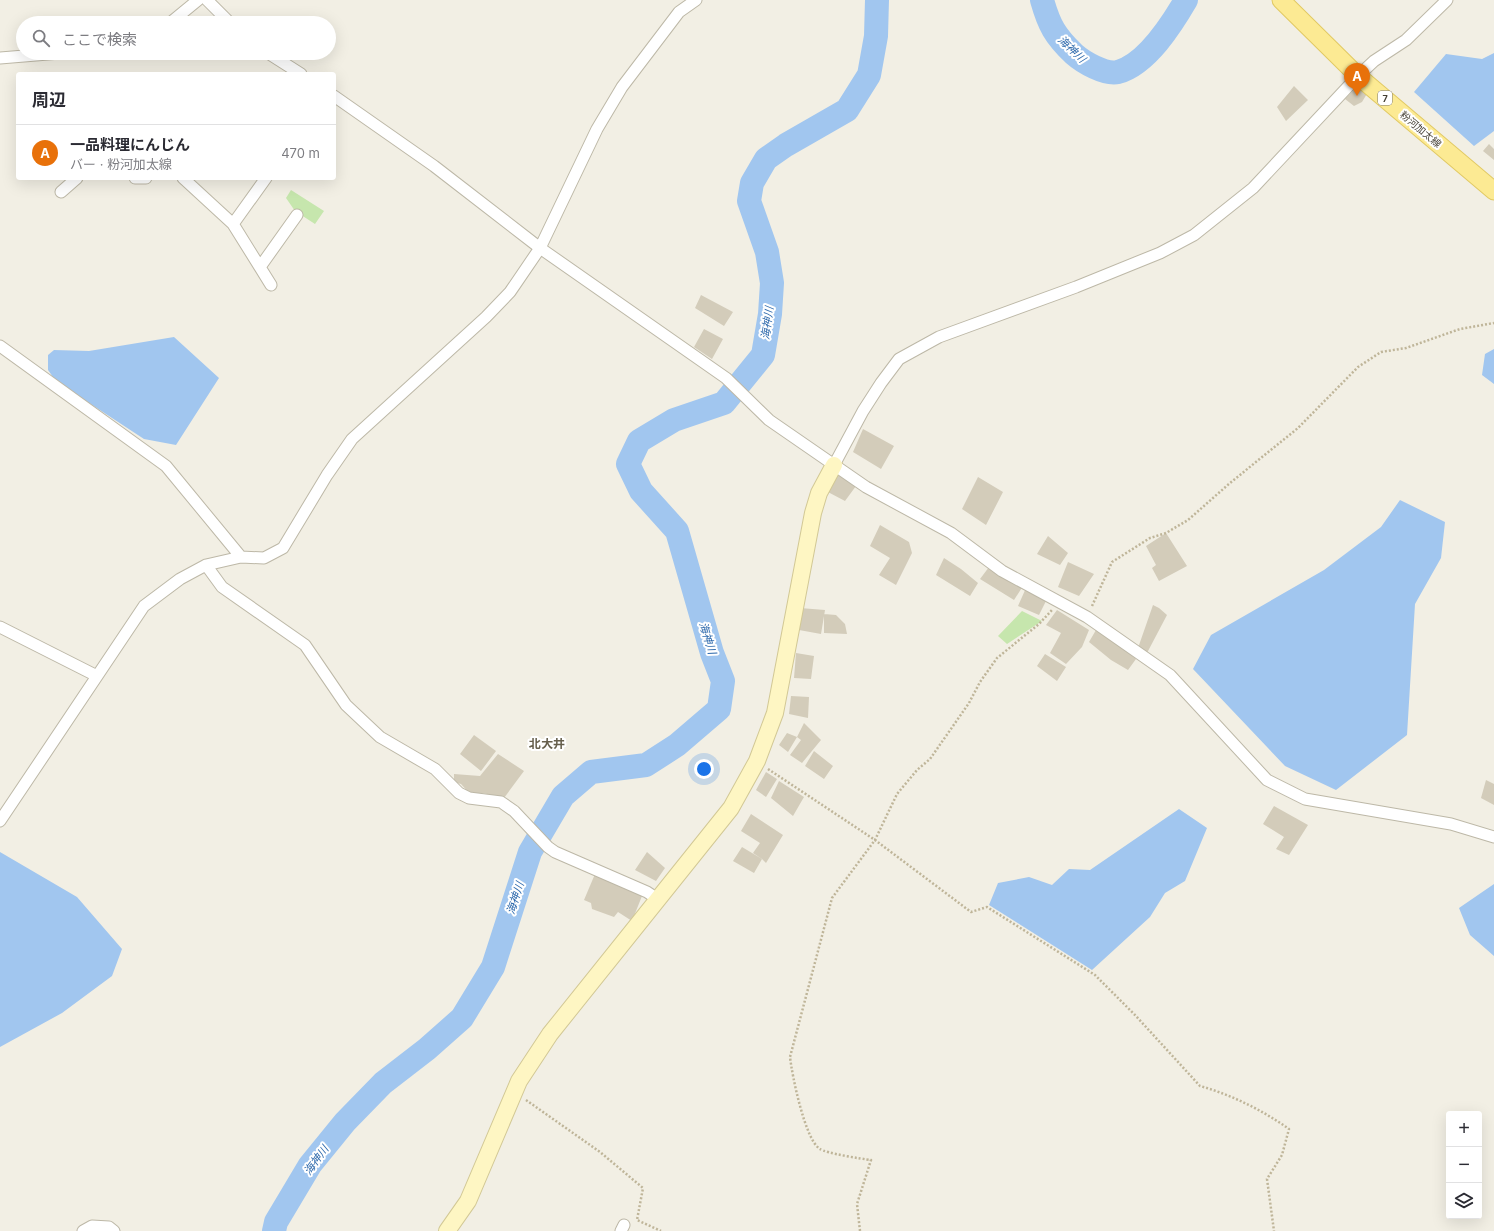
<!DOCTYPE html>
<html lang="ja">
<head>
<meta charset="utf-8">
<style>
	:root { --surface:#fff; --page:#f7f7f7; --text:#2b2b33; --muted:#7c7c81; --line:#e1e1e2; --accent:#ea580c }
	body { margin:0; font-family:Inter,"Noto Sans JP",sans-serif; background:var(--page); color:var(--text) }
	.controls { position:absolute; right:12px; bottom:12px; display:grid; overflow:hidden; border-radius:4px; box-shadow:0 4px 16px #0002 }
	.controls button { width:36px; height:36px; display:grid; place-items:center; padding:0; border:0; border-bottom:1px solid var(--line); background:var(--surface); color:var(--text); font:20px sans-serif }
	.you { position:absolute; left:704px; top:769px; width:14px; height:14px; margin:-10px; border:3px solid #fff; border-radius:50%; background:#1a73e8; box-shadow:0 0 0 6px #1a73e833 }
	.badge { display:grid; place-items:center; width:26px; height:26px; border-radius:50%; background:var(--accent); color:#fff; font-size:13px; font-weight:700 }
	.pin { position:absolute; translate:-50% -33px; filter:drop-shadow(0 1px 2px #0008) }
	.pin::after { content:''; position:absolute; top:21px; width:14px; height:12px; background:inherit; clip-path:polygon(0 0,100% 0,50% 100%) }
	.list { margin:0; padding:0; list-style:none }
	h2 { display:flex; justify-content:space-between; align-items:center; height:52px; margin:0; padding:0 16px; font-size:17px }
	h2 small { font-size:13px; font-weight:400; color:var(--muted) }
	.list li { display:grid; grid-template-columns:26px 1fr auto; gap:12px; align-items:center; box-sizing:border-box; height:56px; padding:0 16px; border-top:1px solid var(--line) }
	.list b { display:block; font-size:15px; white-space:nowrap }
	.list p { margin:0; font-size:13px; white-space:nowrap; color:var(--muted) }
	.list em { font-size:13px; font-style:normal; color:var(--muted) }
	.icon { flex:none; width:22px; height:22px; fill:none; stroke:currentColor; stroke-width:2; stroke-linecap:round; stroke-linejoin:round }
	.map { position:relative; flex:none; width:1494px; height:1231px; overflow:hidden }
	.search { position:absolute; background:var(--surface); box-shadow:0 4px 16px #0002; left:16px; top:16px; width:320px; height:44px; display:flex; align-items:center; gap:10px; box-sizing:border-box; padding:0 14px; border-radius:22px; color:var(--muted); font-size:15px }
	.panel { position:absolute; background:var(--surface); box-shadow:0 4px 16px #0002; left:16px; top:72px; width:320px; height:108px; border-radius:4px }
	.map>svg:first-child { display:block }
	.green { fill:#c6e6ad }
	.water { fill:#a1c6ef }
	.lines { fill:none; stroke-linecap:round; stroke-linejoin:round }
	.river { stroke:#a1c6ef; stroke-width:24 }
	.building { fill:#d3ccba }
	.street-casing { stroke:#bdb8a7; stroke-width:13 }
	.secondary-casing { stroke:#d2c895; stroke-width:18 }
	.primary-casing { stroke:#e1c963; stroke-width:19 }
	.path { stroke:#bfb599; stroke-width:2.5; stroke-dasharray:2 2; stroke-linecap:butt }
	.street { stroke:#fff; stroke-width:11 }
	.secondary { stroke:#fef6c3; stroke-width:16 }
	.primary { stroke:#fcea93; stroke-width:17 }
	.labels { text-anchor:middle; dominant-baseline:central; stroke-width:4; stroke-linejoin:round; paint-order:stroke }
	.shield { fill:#fff; stroke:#7c7971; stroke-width:1 }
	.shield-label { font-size:9px; font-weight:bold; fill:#443f34 }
	.street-label { font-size:10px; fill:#443f34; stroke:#fff }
	.water-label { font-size:11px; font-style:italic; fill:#306bad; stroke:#fff }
	.quarter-label { font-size:12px; font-weight:bold; fill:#665f4c; stroke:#fff }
</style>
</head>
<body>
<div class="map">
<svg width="1494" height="1231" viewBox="0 0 1494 1231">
	<rect width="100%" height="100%" fill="#f2efe4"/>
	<path class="green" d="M291 190 324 211 315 224 295 211 286 198Z
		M1022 611 1042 621 1007 644 998 636Z"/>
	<path class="water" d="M1494 53V131L1474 146 1414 92 1446 54 1482 59Z
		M174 337 219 378 176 445 144 439 80 397 53 377 48 370V355L54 350 89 351Z
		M1494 349V384L1482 375 1485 354Z
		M1400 500 1445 522 1441 558 1415 604 1407 735 1336 790 1285 766 1193 669 1211 635 1324 570 1381 527Z
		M1179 809 1207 828 1185 881 1165 893 1150 917 1092 970 989 905 998 883 1029 877 1052 885 1069 869 1090 870Z
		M0 852 77 897 122 949 112 976 62 1013 0 1047Z
		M1494 884V956L1470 935 1459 908Z"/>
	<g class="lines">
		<path class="river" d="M1042 0C1049 25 1055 36 1074 54 1083 62 1105 75 1118 72 1147 64 1172 24 1186 0
			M274 1231 276 1222 310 1165 345 1122 383 1083 427 1049 462 1018 493 967 530 852 563 796 591 772 646 765 677 745 719 709 723 681 712 653 677 531 641 491 628 464 639 441 674 420 724 403 763 355 770 314 772 283 767 252 749 201 752 183 766 159 786 145 847 110 869 75 876 36 877 0"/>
	</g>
	<path class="building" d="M1294 86 1308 100 1286 121 1277 107Z
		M1362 86 1368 92 1362 102 1354 106 1345 99 1354 90Z
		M1489 144 1494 149V160L1483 151Z
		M701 295 733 312 724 326 695 308Z
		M704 329 723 339 712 359 694 347Z
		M863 429 894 446 881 469 853 452Z
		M836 471 856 486 845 501 826 491Z
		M978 477 1003 492 986 525 962 509Z
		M880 525 909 542 912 553 896 585 879 575 890 558 870 546Z
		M1166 533 1187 566 1159 581 1152 568 1156 565 1146 546Z
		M1048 536 1068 553 1060 565 1037 554Z
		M944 558 961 569 978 583 970 596 936 575Z
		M1068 562 1094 574 1079 596 1058 587Z
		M989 567 1023 586 1014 600 980 579Z
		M1026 588 1047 599 1039 615 1018 606Z
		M1153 605 1159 608 1167 615 1147 653 1138 648Z
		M800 608 825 610 821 634 799 630Z
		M1057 610 1089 630 1082 647 1066 664 1050 653 1061 633 1046 625Z
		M824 614 836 615 845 624 847 634 824 633Z
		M1096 630 1121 646 1136 659 1128 670 1111 660 1089 642Z
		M796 653 814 656 811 679 794 678Z
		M1045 654 1066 667 1057 681 1037 666Z
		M791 696 809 697 808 718 789 714Z
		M804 723 821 740 802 763 790 755 801 740 797 737Z
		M787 733 797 737 788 752 779 745Z
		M474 735 496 751 481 771 460 754Z
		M814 751 833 766 824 779 805 766Z
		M498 754 524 771 504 798 483 793 470 794 461 784 454 782V774L480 776Z
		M766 772 777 779 766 797 756 790Z
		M1486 780 1494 784V805L1481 798Z
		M779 781 804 797 793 816 771 798Z
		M1274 806 1308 825 1289 855 1276 849 1284 837 1263 824Z
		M751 814 783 835 766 863 762 859 754 873 733 861 742 847 762 859 753 853 760 843 741 831Z
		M647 852 665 868 656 881 635 870Z
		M595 874 644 891 632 921 618 912 614 917 592 909 591 903 584 900Z"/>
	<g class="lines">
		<g class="street-casing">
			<path id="street" d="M207 0 230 23
				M170 23 198 0
				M268 53 301 74
				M0 58 60 53
				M334 96 434 166 540 248 726 378 769 420 866 487 951 533 1002 571 1087 617 1170 675 1267 780 1305 799 1451 824 1494 837
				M135 178H146
				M183 178 233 224 266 178
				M61 192 77 178
				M233 224 271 285
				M260 267 297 215
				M0 346 166 466 241 557
				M834 465 863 411 881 383 899 359 939 337 1076 287 1160 253 1194 235 1253 188 1358 76 1374 61 1406 40 1447 0
				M206 565 222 587 305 645 346 705 380 737 435 769 459 793 469 798 501 802 514 811 548 847 555 852 647 892 659 900
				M0 627 97 676
				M0 821 144 606 180 579 206 565 241 557 264 558 283 548 327 475 352 439 486 317 510 292 540 248 597 129 622 87 679 12 696 0
				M83 1231 92 1226 109 1227 114 1231
				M621 1231 624 1225"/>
		</g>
		<g class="secondary-casing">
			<path id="secondary" d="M447 1231 468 1201 519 1081 550 1034 731 808 757 761 775 713 813 513 819 493 834 465"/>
		</g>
		<g class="primary-casing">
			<path id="primary" d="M1281 0 1358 76 1494 191"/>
		</g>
		<path class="path" d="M1092 606 1112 562 1150 538 1166 533 1188 520 1230 483 1298 428 1358 367 1381 352 1406 348 1460 329 1494 323
			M768 769 875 840 971 912 987 907 1095 975 1135 1015 1200 1086C1232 1095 1262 1110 1289 1129L1282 1155 1267 1179 1274 1231
			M526 1100 600 1152 643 1188 637 1220 661 1231
			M860 1231 857 1204 871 1160C862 1159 825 1153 820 1149 805 1140 792 1075 790 1057L832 898 875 840 897 794 917 770 930 759 969 703 980 682 997 658 1039 624 1052 610"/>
		<use href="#street" class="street"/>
		<use href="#secondary" class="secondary"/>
		<use href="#primary" class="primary"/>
	</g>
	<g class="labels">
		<rect class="shield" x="1378" y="91" width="14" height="14" rx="3"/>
		<g class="shield-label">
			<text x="1385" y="98">7</text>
		</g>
		<g class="street-label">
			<text transform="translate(1421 129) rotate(40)">粉河加太線</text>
		</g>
		<g class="water-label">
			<text transform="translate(1072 49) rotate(44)">海神川</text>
			<text transform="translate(767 323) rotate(-82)">海神川</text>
			<text transform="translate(708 638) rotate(73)">海神川</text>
			<text transform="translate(515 898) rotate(-72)">海神川</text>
			<text transform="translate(316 1160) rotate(-54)">海神川</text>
		</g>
		<g class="quarter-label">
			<text x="547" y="743">北大井</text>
		</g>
	</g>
</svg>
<div class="controls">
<button>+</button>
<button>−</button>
<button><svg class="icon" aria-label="layers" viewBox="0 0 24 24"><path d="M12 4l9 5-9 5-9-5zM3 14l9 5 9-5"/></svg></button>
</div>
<div class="you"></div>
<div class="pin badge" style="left:1357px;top:96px;background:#e8710a">A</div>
<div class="search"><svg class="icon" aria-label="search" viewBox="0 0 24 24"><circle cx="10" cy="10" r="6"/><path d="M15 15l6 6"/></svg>ここで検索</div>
<section class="panel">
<h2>周辺<small></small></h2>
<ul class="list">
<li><span class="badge" style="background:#e8710a">A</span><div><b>一品料理にんじん</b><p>バー · 粉河加太線</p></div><em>470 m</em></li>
</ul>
</section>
</div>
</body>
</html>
